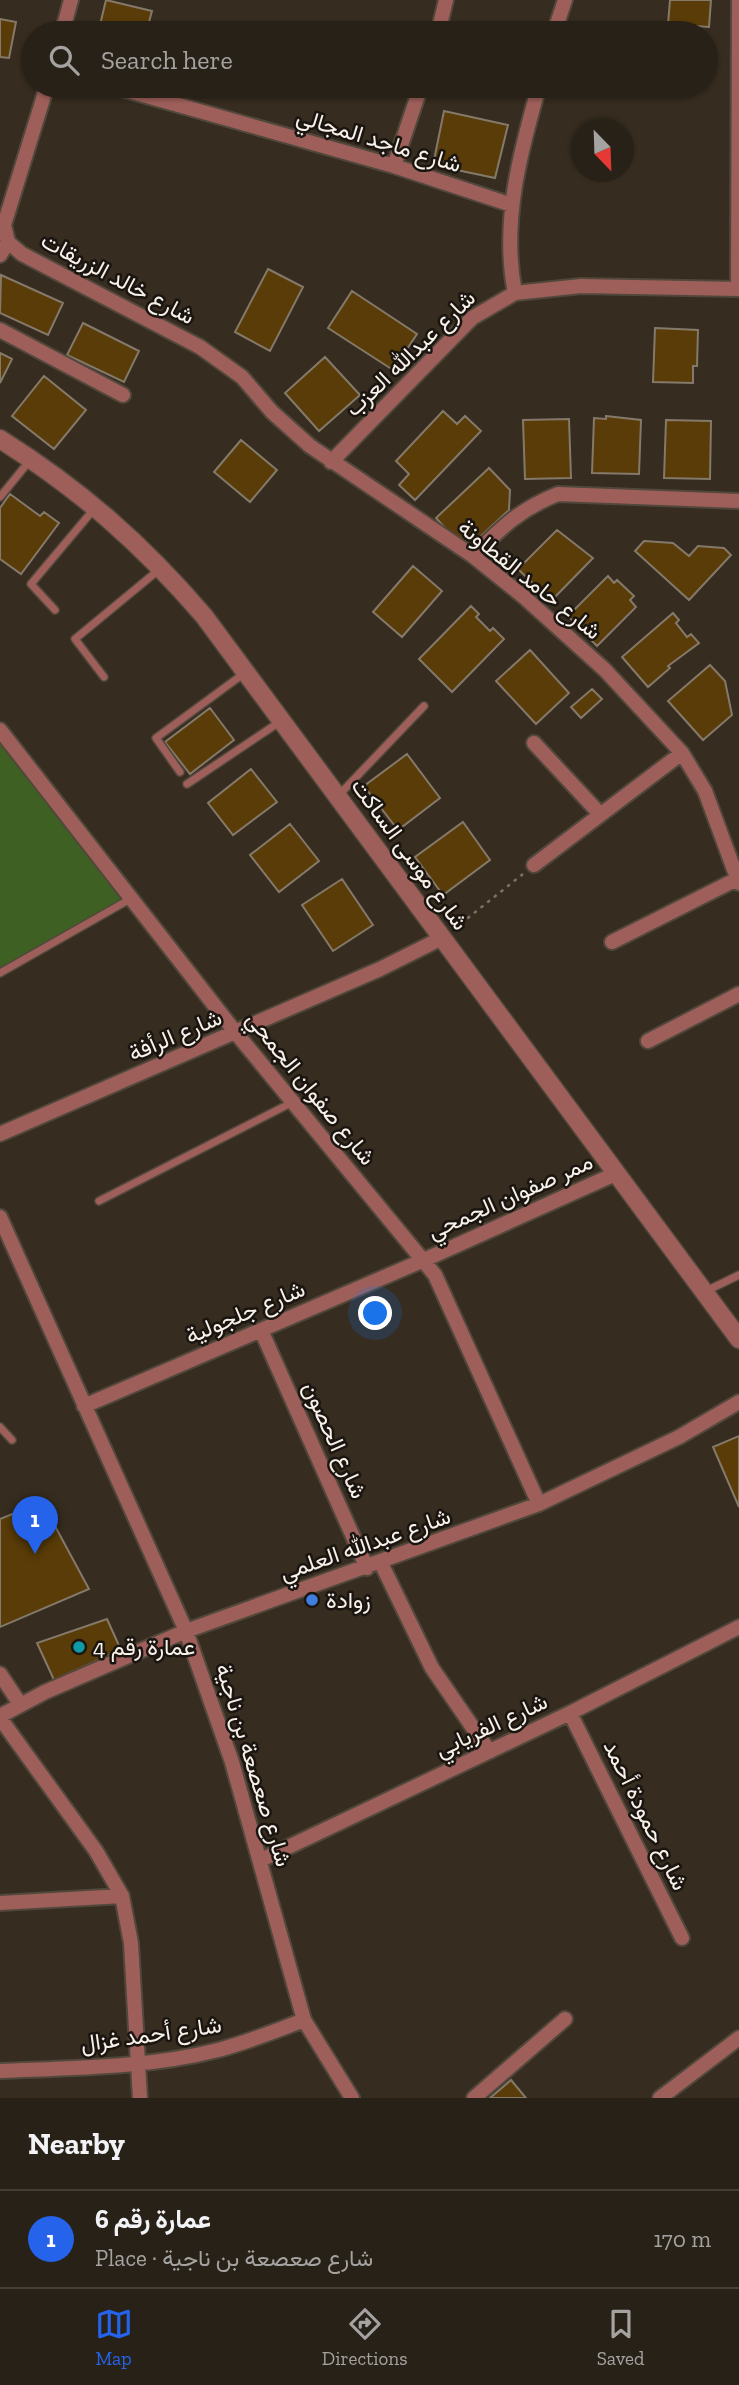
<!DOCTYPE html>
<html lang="en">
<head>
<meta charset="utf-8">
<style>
	:root { --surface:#282117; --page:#342e24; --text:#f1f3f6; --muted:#a5a3a1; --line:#443e36; --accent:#2563eb }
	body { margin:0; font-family:"Zilla Slab",Vazirmatn,serif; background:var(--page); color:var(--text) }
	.compass { position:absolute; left:571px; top:119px; width:63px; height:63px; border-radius:50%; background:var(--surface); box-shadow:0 2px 5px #0004; rotate:157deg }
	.you { position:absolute; left:376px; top:1314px; width:24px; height:24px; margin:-18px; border:5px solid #fff; border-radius:50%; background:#1a73e8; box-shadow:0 0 0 10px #1a73e833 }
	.badge { display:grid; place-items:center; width:46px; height:46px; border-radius:50%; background:var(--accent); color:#fff; font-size:23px; font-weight:700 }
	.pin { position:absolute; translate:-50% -58px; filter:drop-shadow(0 2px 4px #0008) }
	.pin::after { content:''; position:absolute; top:37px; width:24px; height:21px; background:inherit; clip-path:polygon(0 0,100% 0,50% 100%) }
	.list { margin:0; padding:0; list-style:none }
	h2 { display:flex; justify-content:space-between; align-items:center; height:91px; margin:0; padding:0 28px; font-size:30px }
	h2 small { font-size:23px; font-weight:400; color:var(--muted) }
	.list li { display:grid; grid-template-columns:46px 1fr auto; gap:21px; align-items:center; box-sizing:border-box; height:98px; padding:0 28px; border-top:2px solid var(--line) }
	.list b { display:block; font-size:26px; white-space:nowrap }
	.list p { margin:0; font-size:23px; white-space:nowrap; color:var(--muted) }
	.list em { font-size:23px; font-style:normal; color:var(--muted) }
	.icon { flex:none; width:38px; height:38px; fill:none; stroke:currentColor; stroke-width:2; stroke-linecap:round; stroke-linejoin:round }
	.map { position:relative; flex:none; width:739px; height:2098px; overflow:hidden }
	.search { position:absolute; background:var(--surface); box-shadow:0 2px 5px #0004; left:21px; right:21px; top:21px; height:77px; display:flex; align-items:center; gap:18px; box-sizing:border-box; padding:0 24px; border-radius:38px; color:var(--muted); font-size:26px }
	.sheet { height:189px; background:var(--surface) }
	nav { display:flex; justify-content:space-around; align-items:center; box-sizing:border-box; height:98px; border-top:2px solid var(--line); background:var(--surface); font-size:19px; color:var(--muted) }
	nav a { display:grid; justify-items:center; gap:4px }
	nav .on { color:var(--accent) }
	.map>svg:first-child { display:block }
	.green { fill:#3f6023 }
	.building { fill:#593c07; stroke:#84796a; stroke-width:2 }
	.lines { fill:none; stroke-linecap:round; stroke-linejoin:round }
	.service-casing { stroke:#51483b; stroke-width:10 }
	.minor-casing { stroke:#51483b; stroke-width:18 }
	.tertiary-casing { stroke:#51483b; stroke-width:21 }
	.path { stroke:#7b7266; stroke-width:2.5; stroke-dasharray:3.5 5; stroke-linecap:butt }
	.service { stroke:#9e5f5a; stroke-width:7 }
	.minor { stroke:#9e5f5a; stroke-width:14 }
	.tertiary { stroke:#9e5f5a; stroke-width:18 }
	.shop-dot { fill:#3f7fe0; stroke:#1a1510; stroke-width:2.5 }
	.culture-dot { fill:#0f9aa8; stroke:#1a1510; stroke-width:2.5 }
	.labels { text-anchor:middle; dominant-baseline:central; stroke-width:5; stroke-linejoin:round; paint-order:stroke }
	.street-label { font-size:23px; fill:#f8f1e9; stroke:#1a1510 }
	.poi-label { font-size:23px; fill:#f8f1e9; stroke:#1a1510; text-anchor:start }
</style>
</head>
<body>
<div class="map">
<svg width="739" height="2098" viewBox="0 0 739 2098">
	<rect width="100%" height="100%" fill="#362c1f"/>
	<path class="green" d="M0 730 132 898 0 973Z"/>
	<path class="building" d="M106 0 152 11 146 33H98Z
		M670 0H711L709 27 668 24Z
		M0 19 16 22 9 58 0 57Z
		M444 111 508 125 495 178 433 165Z
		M268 269 303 287 270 351 235 332Z
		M1 275 63 303 48 335 0 313Z
		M352 291 417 334 393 370 328 328Z
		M83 323 139 351 124 382 67 355Z
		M655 328 698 330 697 366H693V383L653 382Z
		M0 353 12 359 0 383Z
		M325 357 360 395 319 431 285 393Z
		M44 376 86 410 54 449 12 416Z
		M443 411 457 424 465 416 481 431 415 500 399 485 409 474 396 461Z
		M606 416 641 420 639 474 592 473 594 418 606 419Z
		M569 419 571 478 525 479 523 420Z
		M666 420 711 421 710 479 664 478Z
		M241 440 277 470 250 502 214 472Z
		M489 468 510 490 509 510 481 536 459 543 436 518Z
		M10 494 40 516 44 512 59 523 21 574 0 559V508Z
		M557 530 593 558 551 601 518 569Z
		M644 541 673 543 689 556 698 546 724 548 731 555 689 600 635 551Z
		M413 566 442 591 402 637 373 612Z
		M608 576 614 583 617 580 634 596 630 600 636 607 597 646 568 616Z
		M471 606 479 614 476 617 490 631 493 628 504 639 452 692 419 659Z
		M673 613 679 620 676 623 687 637 691 634 699 643 668 666 670 668 648 687 622 657Z
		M530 650 569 693 536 724 496 681Z
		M710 665 725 681 732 715 703 740 668 701Z
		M592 689 602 699 581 718 571 707Z
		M210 708 234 740 190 774 165 742Z
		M407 754 440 798 398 830 364 786Z
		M251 769 277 802 233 835 208 803Z
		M463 822 490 860 443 895 415 857Z
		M290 824 319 861 279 892 250 855Z
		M342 879 373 925 333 951 302 905Z
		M739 1436V1507L713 1447Z
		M42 1502 89 1589 0 1627V1519Z
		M107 1619 121 1650 54 1680 37 1643Z
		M511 2080 526 2098H490Z"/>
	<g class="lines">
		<g class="service-casing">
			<path id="service" d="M0 497 31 459
				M55 610 31 584 94 509
				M104 677 75 639 161 568
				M180 772 156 738 246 672
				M187 784 281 721
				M338 796 424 706
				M0 973 132 898
				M99 1201 293 1102
				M704 1292 739 1275
				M0 1427 12 1440"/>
		</g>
		<g class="minor-casing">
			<path id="minor" d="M62 33 71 0
				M438 33 446 0
				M554 33 565 0
				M47 86 4 225 8 242 22 254 200 347 242 377 272 412 310 446 473 556 524 597 605 670 682 753 705 791 739 883
				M111 86 394 166 512 205
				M394 166 421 86
				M0 255 8 242
				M738 289 739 0
				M515 293C501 223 520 153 539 86
				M0 330 123 395
				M331 462 472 318 515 293 581 286 739 289
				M473 556C502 527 520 509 558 494L739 501
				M0 730 236 1033 435 1275 539 1504
				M534 743 600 814
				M534 865 682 753
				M612 942 737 879
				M648 1041 739 994
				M0 1134 380 969 442 938
				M0 1217 186 1631 232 1762 304 2020 352 2098
				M261 1330 367 1568
				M84 1406 424 1260 615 1174
				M381 1563 432 1668 489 1751
				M0 1674 20 1704
				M570 1713 682 1938
				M0 1716 45 1692 186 1631 539 1504 679 1437 739 1402
				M0 1718 96 1851 122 1896 131 1943 140 2098
				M261 1860 570 1713 739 1627
				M0 1903 122 1896
				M0 2071C72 2068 148 2068 218 2050 248 2042 276 2031 304 2020
				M474 2098 565 2019
				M660 2098 739 2038"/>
		</g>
		<g class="tertiary-casing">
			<path id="tertiary" d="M0 439C81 490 142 544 204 616L739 1339"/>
		</g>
		<path class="path" d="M454 929 523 874"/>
		<use href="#service" class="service"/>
		<use href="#minor" class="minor"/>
		<use href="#tertiary" class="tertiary"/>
	</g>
	<circle class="shop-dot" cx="312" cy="1600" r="7"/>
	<circle class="culture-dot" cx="79" cy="1647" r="7"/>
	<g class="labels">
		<g class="street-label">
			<text transform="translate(379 140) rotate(17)">شارع ماجد المجالي</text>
			<text transform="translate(118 278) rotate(28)">شارع خالد الزريقات</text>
			<text transform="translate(410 353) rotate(-44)">شارع عبدالله العزب</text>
			<text transform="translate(530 579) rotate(39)">شارع حامد القطاونة</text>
			<text transform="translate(410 854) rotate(54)">شارع موسى الساكت</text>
			<text transform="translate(175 1035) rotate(-23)">شارع الرأفة</text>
			<text transform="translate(311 1088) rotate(51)">شارع صفوان الجمحي</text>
			<text transform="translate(510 1196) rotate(-24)">ممر صفوان الجمحي</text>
			<text transform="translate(245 1312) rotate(-23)">شارع جلجولية</text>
			<text transform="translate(335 1440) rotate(66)">شارع الحصون</text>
			<text transform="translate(365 1544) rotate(-19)">شارع عبدالله العلمي</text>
			<text transform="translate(491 1725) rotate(-25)">شارع الفريابي</text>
			<text transform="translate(254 1765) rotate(73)">شارع صعصعة بن ناجية</text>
			<text transform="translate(646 1815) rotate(64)">شارع حمودة أحمد</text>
			<text transform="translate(151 2034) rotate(-8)">شارع أحمد غزال</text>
		</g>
		<g class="poi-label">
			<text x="326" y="1600">زوادة</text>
			<text x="93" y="1647">عمارة رقم 4</text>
		</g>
	</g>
</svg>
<svg class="compass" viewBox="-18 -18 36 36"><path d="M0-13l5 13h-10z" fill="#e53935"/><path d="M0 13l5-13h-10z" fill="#a5a3a1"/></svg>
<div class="you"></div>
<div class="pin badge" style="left:35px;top:1554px">1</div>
<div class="search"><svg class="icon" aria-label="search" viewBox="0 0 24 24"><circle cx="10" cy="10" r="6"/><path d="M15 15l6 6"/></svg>Search here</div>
</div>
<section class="sheet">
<h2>Nearby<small></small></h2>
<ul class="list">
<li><span class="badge">1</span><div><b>عمارة رقم 6</b><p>Place · شارع صعصعة بن ناجية</p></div><em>170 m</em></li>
</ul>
</section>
<nav>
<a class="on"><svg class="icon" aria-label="map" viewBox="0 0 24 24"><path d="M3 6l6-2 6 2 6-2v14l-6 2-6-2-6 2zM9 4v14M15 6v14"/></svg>Map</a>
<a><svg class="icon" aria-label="directions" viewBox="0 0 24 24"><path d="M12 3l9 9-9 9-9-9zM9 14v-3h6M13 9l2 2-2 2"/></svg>Directions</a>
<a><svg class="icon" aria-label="saved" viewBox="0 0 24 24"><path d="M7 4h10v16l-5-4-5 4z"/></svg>Saved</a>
</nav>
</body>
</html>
